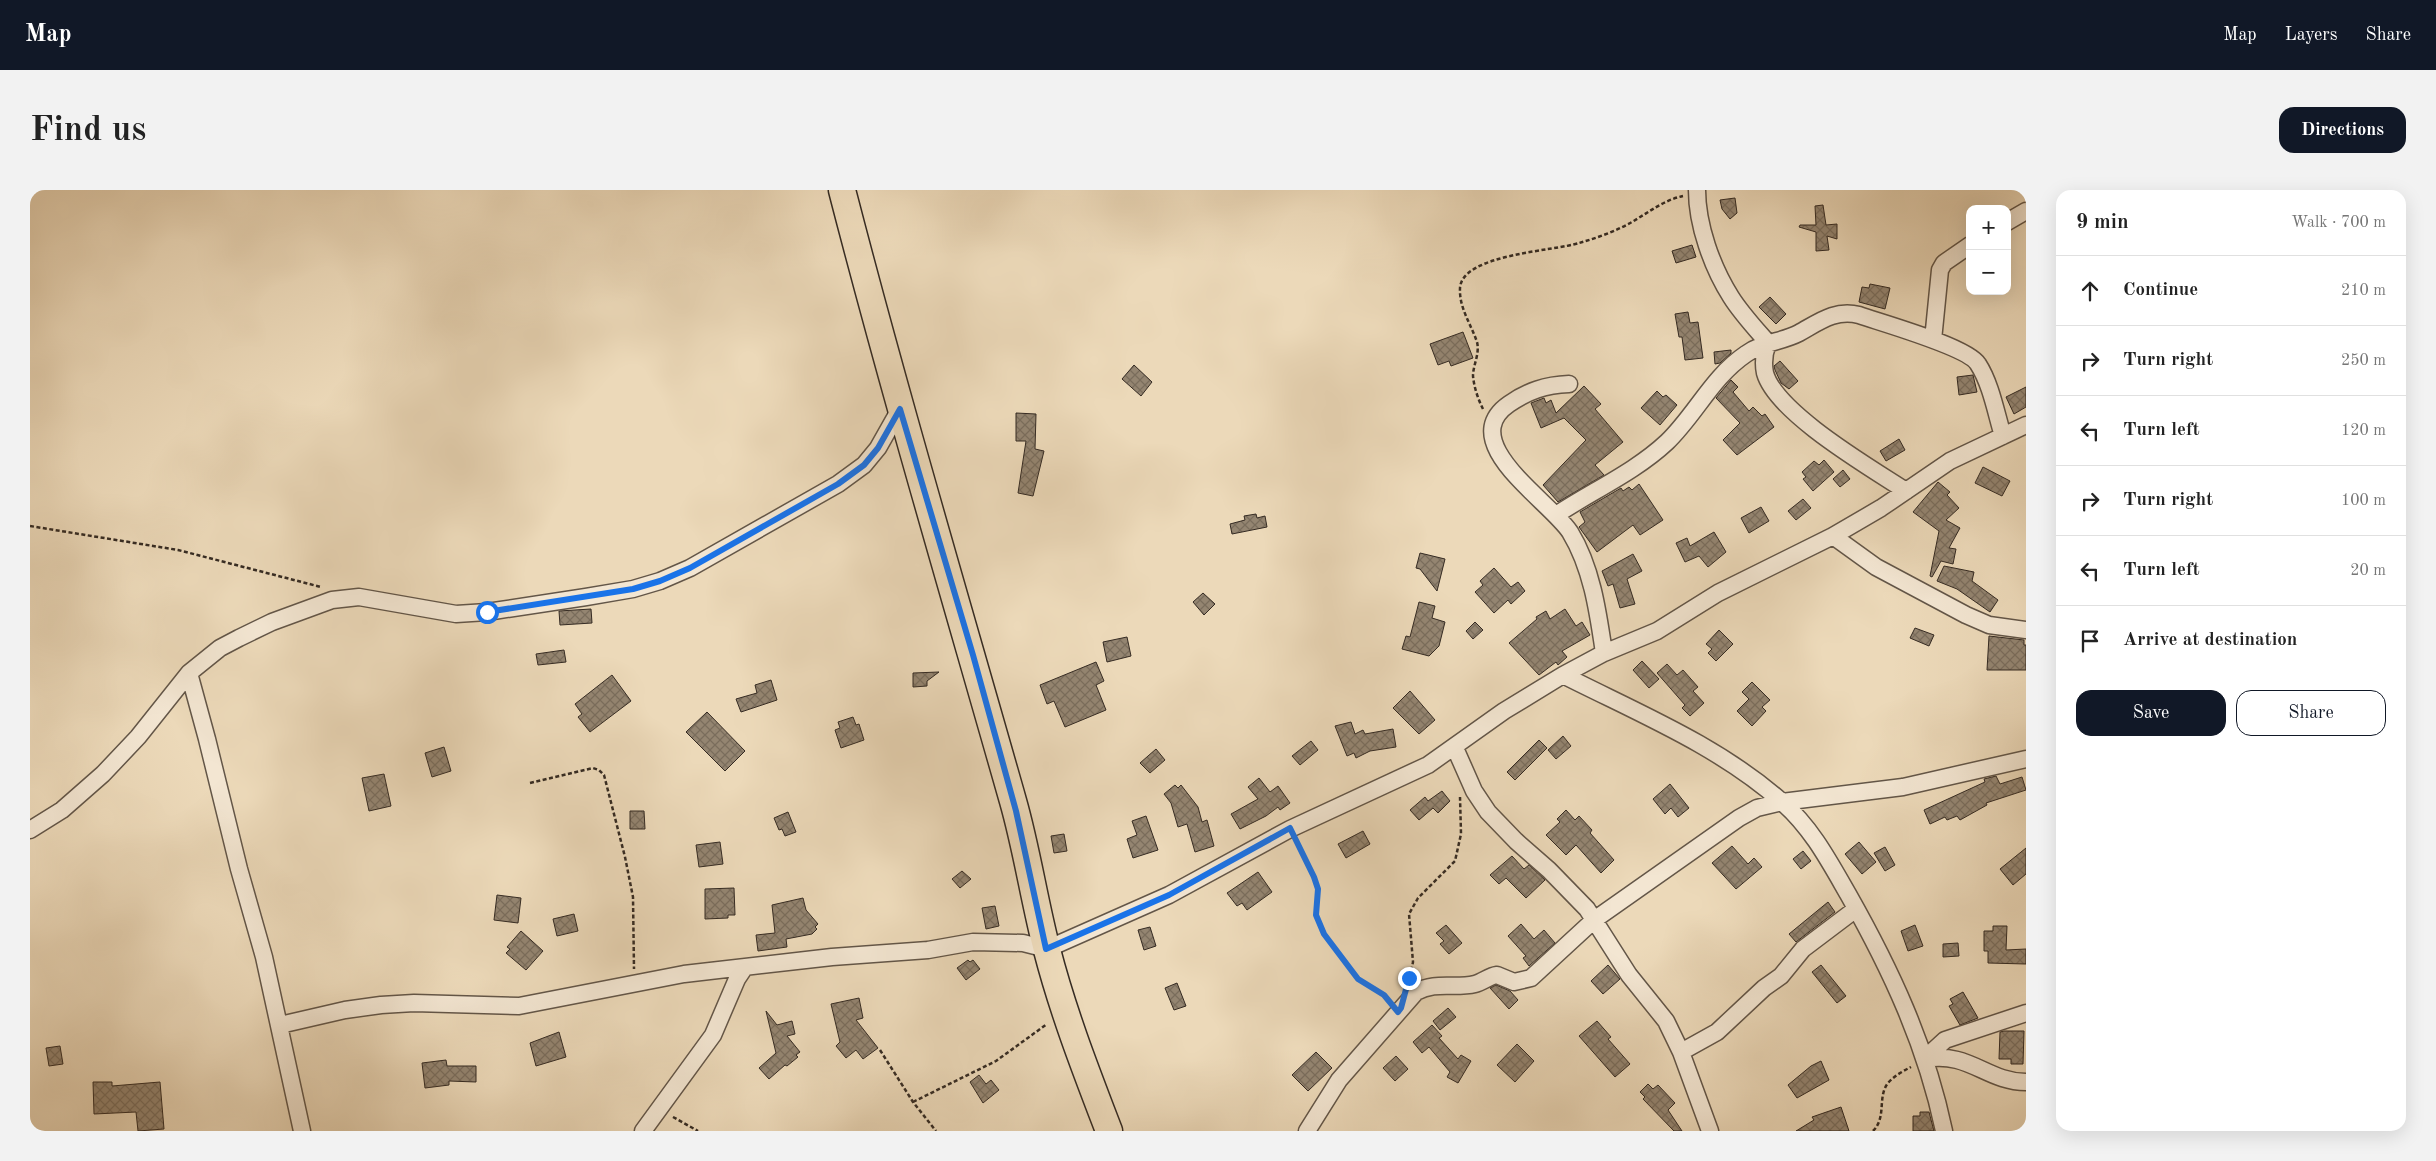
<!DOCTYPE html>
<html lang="en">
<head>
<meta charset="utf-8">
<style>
	:root { --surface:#fff; --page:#f2f2f2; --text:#222; --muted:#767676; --line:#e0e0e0; --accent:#111827 }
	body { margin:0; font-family:"Old Standard TT",serif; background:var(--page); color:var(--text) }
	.controls { position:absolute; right:15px; top:15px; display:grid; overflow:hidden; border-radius:10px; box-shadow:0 5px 20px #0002 }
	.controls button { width:45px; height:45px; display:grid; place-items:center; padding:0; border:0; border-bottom:1px solid var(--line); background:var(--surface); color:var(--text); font:25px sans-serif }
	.stop { position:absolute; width:15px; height:15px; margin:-11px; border:4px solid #1a73e8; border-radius:50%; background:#fff }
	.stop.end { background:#1a73e8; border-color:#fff; box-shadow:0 1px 5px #0008 }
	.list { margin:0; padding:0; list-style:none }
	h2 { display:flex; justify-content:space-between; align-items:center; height:65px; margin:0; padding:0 20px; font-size:21px }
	h2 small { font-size:16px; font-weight:400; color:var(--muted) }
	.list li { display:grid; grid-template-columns:32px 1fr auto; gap:15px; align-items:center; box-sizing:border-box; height:70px; padding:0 20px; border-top:1px solid var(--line) }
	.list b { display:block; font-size:19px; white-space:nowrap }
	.list em { font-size:16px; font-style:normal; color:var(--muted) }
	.actions { display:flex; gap:10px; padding:15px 20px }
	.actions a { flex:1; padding:11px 0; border:1px solid var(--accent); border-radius:15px; text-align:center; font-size:18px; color:var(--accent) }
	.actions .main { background:var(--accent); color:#fff }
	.icon { flex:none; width:28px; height:28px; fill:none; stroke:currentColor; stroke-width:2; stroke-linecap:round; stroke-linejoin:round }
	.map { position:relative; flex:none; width:1996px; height:941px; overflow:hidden; border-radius:15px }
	header { display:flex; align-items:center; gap:30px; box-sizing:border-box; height:70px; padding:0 25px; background:var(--accent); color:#fff }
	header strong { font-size:24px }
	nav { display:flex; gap:28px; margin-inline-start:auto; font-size:18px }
	.intro { display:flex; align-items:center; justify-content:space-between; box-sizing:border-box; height:120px; padding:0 30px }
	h1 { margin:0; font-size:35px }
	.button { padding:12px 22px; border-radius:15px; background:var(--accent); color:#fff; font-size:18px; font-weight:700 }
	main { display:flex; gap:30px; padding:0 30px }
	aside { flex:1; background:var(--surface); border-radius:15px; box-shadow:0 5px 20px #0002 }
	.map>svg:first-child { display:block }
	.building { fill:url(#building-cross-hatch); stroke:#352b23 }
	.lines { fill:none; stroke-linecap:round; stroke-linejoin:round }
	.minor-casing { stroke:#635648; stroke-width:19 }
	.primary-casing { stroke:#352b23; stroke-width:29 }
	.path { stroke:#352b23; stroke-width:2.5; stroke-dasharray:4 2.5; stroke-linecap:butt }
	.minor { stroke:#f3e6d2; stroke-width:16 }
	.primary { stroke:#ecd9b9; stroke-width:26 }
	.route { stroke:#1a73e8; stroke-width:6 }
</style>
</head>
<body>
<header>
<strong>Map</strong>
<nav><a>Map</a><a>Layers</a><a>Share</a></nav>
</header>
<div class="intro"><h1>Find us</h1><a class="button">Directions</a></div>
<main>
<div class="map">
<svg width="1996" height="941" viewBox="0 0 1996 941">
	<defs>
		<pattern id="building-cross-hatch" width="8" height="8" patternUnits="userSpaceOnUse" patternTransform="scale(1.25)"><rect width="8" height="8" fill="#948571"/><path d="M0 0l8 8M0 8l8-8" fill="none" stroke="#7a6d5c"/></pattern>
	</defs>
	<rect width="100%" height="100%" fill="#ecd9b9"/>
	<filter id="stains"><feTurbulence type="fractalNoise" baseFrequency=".004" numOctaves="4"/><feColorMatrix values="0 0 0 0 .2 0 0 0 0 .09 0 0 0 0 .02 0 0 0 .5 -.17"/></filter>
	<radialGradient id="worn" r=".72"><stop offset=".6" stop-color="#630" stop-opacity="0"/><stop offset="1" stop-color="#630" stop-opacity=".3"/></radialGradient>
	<path class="building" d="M1705 8 1707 23 1700 29 1692 19 1690 10Z
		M1793 15 1796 35 1807 34V49L1797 46 1799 60 1786 61V42L1769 37 1770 35H1786L1785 16Z
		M1662 55 1666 67 1646 73 1642 61Z
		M1840 94 1860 98 1855 119 1829 112 1832 97 1839 98Z
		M1740 107 1756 124 1746 134 1729 117Z
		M1658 122 1660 133 1668 132 1673 168 1655 170 1652 147H1649L1645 124Z
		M1433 142 1443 168 1421 176 1419 171 1408 175 1400 154Z
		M1701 160V163L1690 173 1685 174 1684 162Z
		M1750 171 1768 191 1759 199 1751 193 1745 180 1744 176Z
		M1104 175 1122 192 1111 206 1092 189Z
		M1943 185 1947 202 1929 205 1927 187Z
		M1701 190 1708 197 1703 202 1719 221 1723 217 1732 226 1735 224 1744 237 1707 265 1693 250 1710 233 1686 208Z
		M1554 196 1571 214 1565 219 1593 252 1565 275 1574 285 1528 312 1513 295 1556 250 1534 228 1511 238 1501 213 1514 208 1516 213 1521 210 1526 223Z
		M1996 197V217L1984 224 1976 207Z
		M1627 201 1633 207 1636 205 1647 215 1630 235 1611 218Z
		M986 223 1006 224 1005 259 1014 261 1003 306 988 303 996 251H986Z
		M1869 249 1875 260 1856 271 1850 261Z
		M1794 270 1804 282 1783 301 1773 289 1776 287 1772 282 1784 271 1789 275Z
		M1953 277 1980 291 1972 306 1945 293Z
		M1813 280 1820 289 1810 297 1803 289Z
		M1908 292 1920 302 1917 305 1929 318 1916 330 1930 338 1919 358 1926 359 1923 374 1911 371 1902 387 1900 386 1909 341 1883 322Z
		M1609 294 1633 330 1610 345 1603 335 1567 362 1549 337 1555 332 1550 322 1591 298 1593 301 1599 297 1602 300Z
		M1773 309 1781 318 1766 330 1758 321Z
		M1731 317 1739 331 1719 343 1711 328Z
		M1226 324 1227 328 1235 326 1237 337 1202 344 1200 334 1215 330 1214 326Z
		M1684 342 1696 362 1678 377 1669 366 1655 372 1646 353 1657 348 1660 356Z
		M1390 363 1415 369 1407 401 1390 379 1386 378Z
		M1603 364 1612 381 1597 389 1605 414 1590 418 1583 394 1578 396 1572 381Z
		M1914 376 1944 382 1942 391 1968 410 1960 422 1927 399 1907 391Z
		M1464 378 1481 397 1488 392 1495 401 1481 414 1478 410 1464 423 1445 402 1453 395 1450 391Z
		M1173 403 1185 414 1174 425 1163 412Z
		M1389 412 1405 416 1402 428 1415 432 1409 456 1399 466 1372 459 1376 446 1380 447Z
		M561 419 562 433 530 435 529 421Z
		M1535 419 1546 436 1552 432 1560 445 1532 461 1537 467 1528 475 1526 472 1509 485 1479 453 1507 429 1506 427 1516 421 1520 429Z
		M1445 432 1453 440 1443 449 1436 441Z
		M1885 438 1904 445 1899 456 1880 448Z
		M1689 440 1703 454 1686 471 1678 463 1682 459 1676 454Z
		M1959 446 1994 450V455H1996V480H1957Z
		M1097 447 1101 466 1077 472 1073 452Z
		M534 460 536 472 508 475 506 464Z
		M1612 471 1629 489 1619 498 1603 480Z
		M1066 472 1074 491 1066 495 1076 520 1035 537 1024 511 1017 514 1010 495Z
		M1637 474 1647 485 1653 480 1668 497 1663 501 1674 513 1660 526 1652 518 1655 515 1627 483Z
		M909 482 897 491V496L883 497V483Z
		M582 485 601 511 560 542 548 527 552 524 545 514Z
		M741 490 747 510 711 522 706 509 727 503 725 495Z
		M1722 492 1740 510 1732 517 1736 521 1722 536 1707 521 1719 509 1712 502Z
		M1380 501 1405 530 1389 544 1363 518Z
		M677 522 715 561 695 581 656 542Z
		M823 527 826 535 829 534 834 550 811 558 805 540 810 538 808 532Z
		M1321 532 1325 544 1333 540 1335 544 1363 539 1366 557 1340 561 1326 568 1324 563 1317 566 1305 536Z
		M1533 546 1541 556 1526 569 1518 560Z
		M1509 550 1517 558 1485 590 1477 582Z
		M1281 551 1288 560 1270 575 1262 566Z
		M414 557 421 581 402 587 395 563Z
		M1126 559 1135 570 1120 583 1110 573Z
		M354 584 361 616 339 621 332 588Z
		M1966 586 1970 594 1992 587 1996 600 1956 613 1957 615 1930 630 1927 626 1917 630 1915 627 1900 634 1894 620 1955 592 1954 589Z
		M1229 588 1240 602 1248 596 1260 613 1250 620 1248 617 1236 626 1210 639 1201 624 1228 609 1218 597Z
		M1640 594 1659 618 1648 627 1641 618 1635 624 1623 609Z
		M1145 595 1148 598 1151 595 1168 617 1172 632 1177 630 1184 656 1165 662 1157 634 1148 637 1141 613 1134 604Z
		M1412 601 1420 611 1408 623 1403 618 1389 630 1380 620 1395 607 1398 611Z
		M1536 620 1545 630 1549 626 1562 640 1560 643 1584 670 1571 683 1546 655 1536 665 1516 645 1530 632 1527 629Z
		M600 621H614L615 639H600Z
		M758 622 766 642 755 646 752 639 749 640 744 628Z
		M1116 626 1128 660 1103 668 1097 649 1107 645 1102 631Z
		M1333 641 1340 654 1316 668 1308 654Z
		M1034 644 1037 661 1024 663 1021 646Z
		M690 652 693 674 669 677 666 655Z
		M1829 652 1846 672 1832 684 1815 664Z
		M1702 656 1718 674 1724 668 1732 677 1706 699 1682 673Z
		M1855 657 1865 675 1855 681 1844 663Z
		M1996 658V684L1983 695 1970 679Z
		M1773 661 1781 671 1771 679 1763 669Z
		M1482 666 1494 679 1499 675 1515 690 1496 708 1476 688 1469 694 1460 685Z
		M932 681 941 689 930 698 922 689Z
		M1228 682 1242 702 1217 720 1212 713 1207 716 1197 703Z
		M704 698 705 725H698V728L675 729V699Z
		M467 705 491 708 488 733 464 730Z
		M773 708 776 720 788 734 785 737 787 739 782 744 756 749 757 757 728 761 726 745 745 743 742 715Z
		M1798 712 1805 722 1766 752 1759 744Z
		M965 716 969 736 956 739 952 718Z
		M544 724 548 741 527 746 523 729Z
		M1491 734 1504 749 1514 740 1525 753 1499 776 1493 768 1496 766 1478 746Z
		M1416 735 1432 753 1419 764 1410 754 1414 751 1406 743Z
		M1885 735 1893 756 1878 761 1871 741Z
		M1963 736H1977L1976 760 1996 759V774L1958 773V761H1954V741H1963Z
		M1120 737 1126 756 1114 760 1108 740Z
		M491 741 513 761 496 780 476 763 480 759 477 757Z
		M1928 753 1929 766 1913 767V754Z
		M938 770 940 772 943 770 950 779 936 790 927 778Z
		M1578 775 1590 789 1573 804 1561 791Z
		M1791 775 1816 806 1807 813 1782 782Z
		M1147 793 1156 816 1144 820 1135 798Z
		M1466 795 1480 801 1488 810 1479 819 1460 798Z
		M1933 802 1948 828 1930 835 1919 816 1923 814 1920 809Z
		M829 808 833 828 826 830 848 858 833 869 826 860 816 868 806 856 810 852 801 814Z
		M1418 818 1426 827 1410 840 1403 831Z
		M736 821 747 835 762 831 765 844 757 846 770 862 766 865 768 867 757 876 755 875 739 889 729 878 746 863Z
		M1567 831 1581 847 1578 849 1600 874 1585 887 1549 846Z
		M1402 835 1412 846 1409 848 1428 869 1431 865 1441 871 1428 893 1417 887 1420 882 1399 857 1392 863 1383 852Z
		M1974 841H1994L1993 874H1981V869H1969L1970 842Z
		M529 842 536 867 506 876 500 853Z
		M1487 854 1504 871 1485 892 1467 875Z
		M30 856 33 874 19 876 16 858Z
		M1286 862 1302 878 1278 901 1262 885Z
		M1366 866 1378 879 1365 891 1353 878Z
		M416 870 417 876H446V892L419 891V895L395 898 392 873Z
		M1791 871 1799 890 1767 908 1758 895 1781 876Z
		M949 885 956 894 961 890 969 900 953 913 940 892Z
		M63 892H82V896L130 892 134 939 108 941 106 922 64 924Z
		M1618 894 1623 899 1628 895 1645 913 1638 920 1652 941H1644L1613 909 1615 907 1610 902Z
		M1811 917 1819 941H1766L1784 930 1782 927Z
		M1890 922H1899L1904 941H1883V926H1890Z"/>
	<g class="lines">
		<g class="minor-casing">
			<path id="minor" d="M1667 0C1667 35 1682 77 1701 107 1711 123 1725 138 1738 153 1734 163 1733 173 1735 183 1746 223 1841 278 1876 301
				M1977 32 1996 21
				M1903 150 1910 80 1914 73 1940 55
				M1539 194C1515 195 1498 201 1479 214 1424 252 1520 311 1540 342 1562 378 1568 422 1574 463
				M1526 325C1562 301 1605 282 1637 252 1666 224 1682 187 1716 164 1732 152 1752 152 1769 143 1789 132 1805 119 1829 125 1852 133 1938 157 1948 174 1961 194 1966 223 1973 246
				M1803 346 1846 377 1936 425 1959 435 1996 440
				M159 483 177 549 209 679 234 767 272 941
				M1533 485C1608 523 1689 556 1752 612 1781 637 1799 671 1818 704 1861 780 1896 855 1914 941
				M1425 558 1444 601 1458 622 1486 651 1519 680 1557 719 1599 785 1636 831 1651 862 1680 941
				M0 640 32 620 73 584 108 547 159 483 190 458 209 448 242 432 302 410 329 407 426 424 457 422 556 407 603 399 630 391 660 378 808 294 834 275 848 258 870 219
				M250 835 315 820 351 815 384 813 489 816 654 784 802 767 898 760 943 752 993 753 1017 759 1139 705 1260 639 1398 575 1474 521 1533 485 1574 463 1627 441 1688 403 1803 346 1851 318 1920 271 1996 235
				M1651 862 1687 842 1734 798 1751 786 1773 759 1826 719
				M1901 868 1903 861 1915 850 1996 823
				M1895 869C1939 861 1957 892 1996 892
				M613 941 683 845 707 789 715 777
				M1277 941 1309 890 1386 802C1406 791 1424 799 1445 794 1453 792 1459 786 1467 785L1484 792 1501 788 1564 730 1709 628 1727 618 1752 612 1873 597 1996 569"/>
		</g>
		<g class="primary-casing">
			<path id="primary" d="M812 0C865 205 925 407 983 611 997 660 1004 710 1017 760 1033 822 1056 881 1079 941"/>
		</g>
		<path class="path" d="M1453 219C1448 209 1444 197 1443 186 1443 175 1450 164 1447 152 1441 134 1429 118 1430 98 1432 64 1525 61 1549 53 1567 48 1586 41 1602 32 1619 22 1634 10 1653 6
			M0 336 148 360 291 397
			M500 593 563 578 569 580 574 585 595 667 603 707 604 779
			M1267 651 1288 699 1287 725 1294 744 1328 789 1349 801 1360 811
			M1380 787 1383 772 1379 724 1388 708 1425 671 1431 644 1430 607
			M850 860 883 912 906 941
			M883 912 966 871 1017 834
			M643 927 668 941
			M1843 941C1857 927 1847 907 1858 893 1864 886 1873 881 1881 877"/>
		<use href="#minor" class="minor"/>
		<use href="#primary" class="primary"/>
	</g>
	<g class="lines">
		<path class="route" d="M457 422 603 399 630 391 660 378 808 294 834 275 848 258 870 219 943 465 986 621 1016 759 1139 705 1260 638 1284 687 1288 699 1286 725 1294 744 1328 789 1354 805 1368 822 1371 818 1379 788"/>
	</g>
	<rect width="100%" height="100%" filter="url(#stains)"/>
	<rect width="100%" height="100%" fill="url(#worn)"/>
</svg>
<div class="controls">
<button>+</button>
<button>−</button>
</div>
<div class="stop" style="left:457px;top:422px"></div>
<div class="stop end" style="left:1379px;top:788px"></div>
</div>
<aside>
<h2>9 min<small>Walk · 700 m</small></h2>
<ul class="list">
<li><svg class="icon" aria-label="ahead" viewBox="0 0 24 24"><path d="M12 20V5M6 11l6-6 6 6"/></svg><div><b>Continue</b></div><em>210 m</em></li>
<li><svg class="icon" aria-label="right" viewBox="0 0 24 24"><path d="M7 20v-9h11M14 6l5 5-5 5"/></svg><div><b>Turn right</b></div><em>250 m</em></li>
<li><svg class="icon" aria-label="left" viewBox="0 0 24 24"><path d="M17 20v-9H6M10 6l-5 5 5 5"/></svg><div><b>Turn left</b></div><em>120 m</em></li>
<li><svg class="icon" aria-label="right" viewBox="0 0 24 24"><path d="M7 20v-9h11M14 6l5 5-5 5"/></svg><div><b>Turn right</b></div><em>100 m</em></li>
<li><svg class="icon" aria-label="left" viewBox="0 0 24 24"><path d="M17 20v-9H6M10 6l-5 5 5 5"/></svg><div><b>Turn left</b></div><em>20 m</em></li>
<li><svg class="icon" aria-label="arrive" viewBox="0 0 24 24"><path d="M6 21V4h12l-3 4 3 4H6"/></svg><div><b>Arrive at destination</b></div></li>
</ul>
<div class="actions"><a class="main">Save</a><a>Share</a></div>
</aside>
</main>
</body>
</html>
